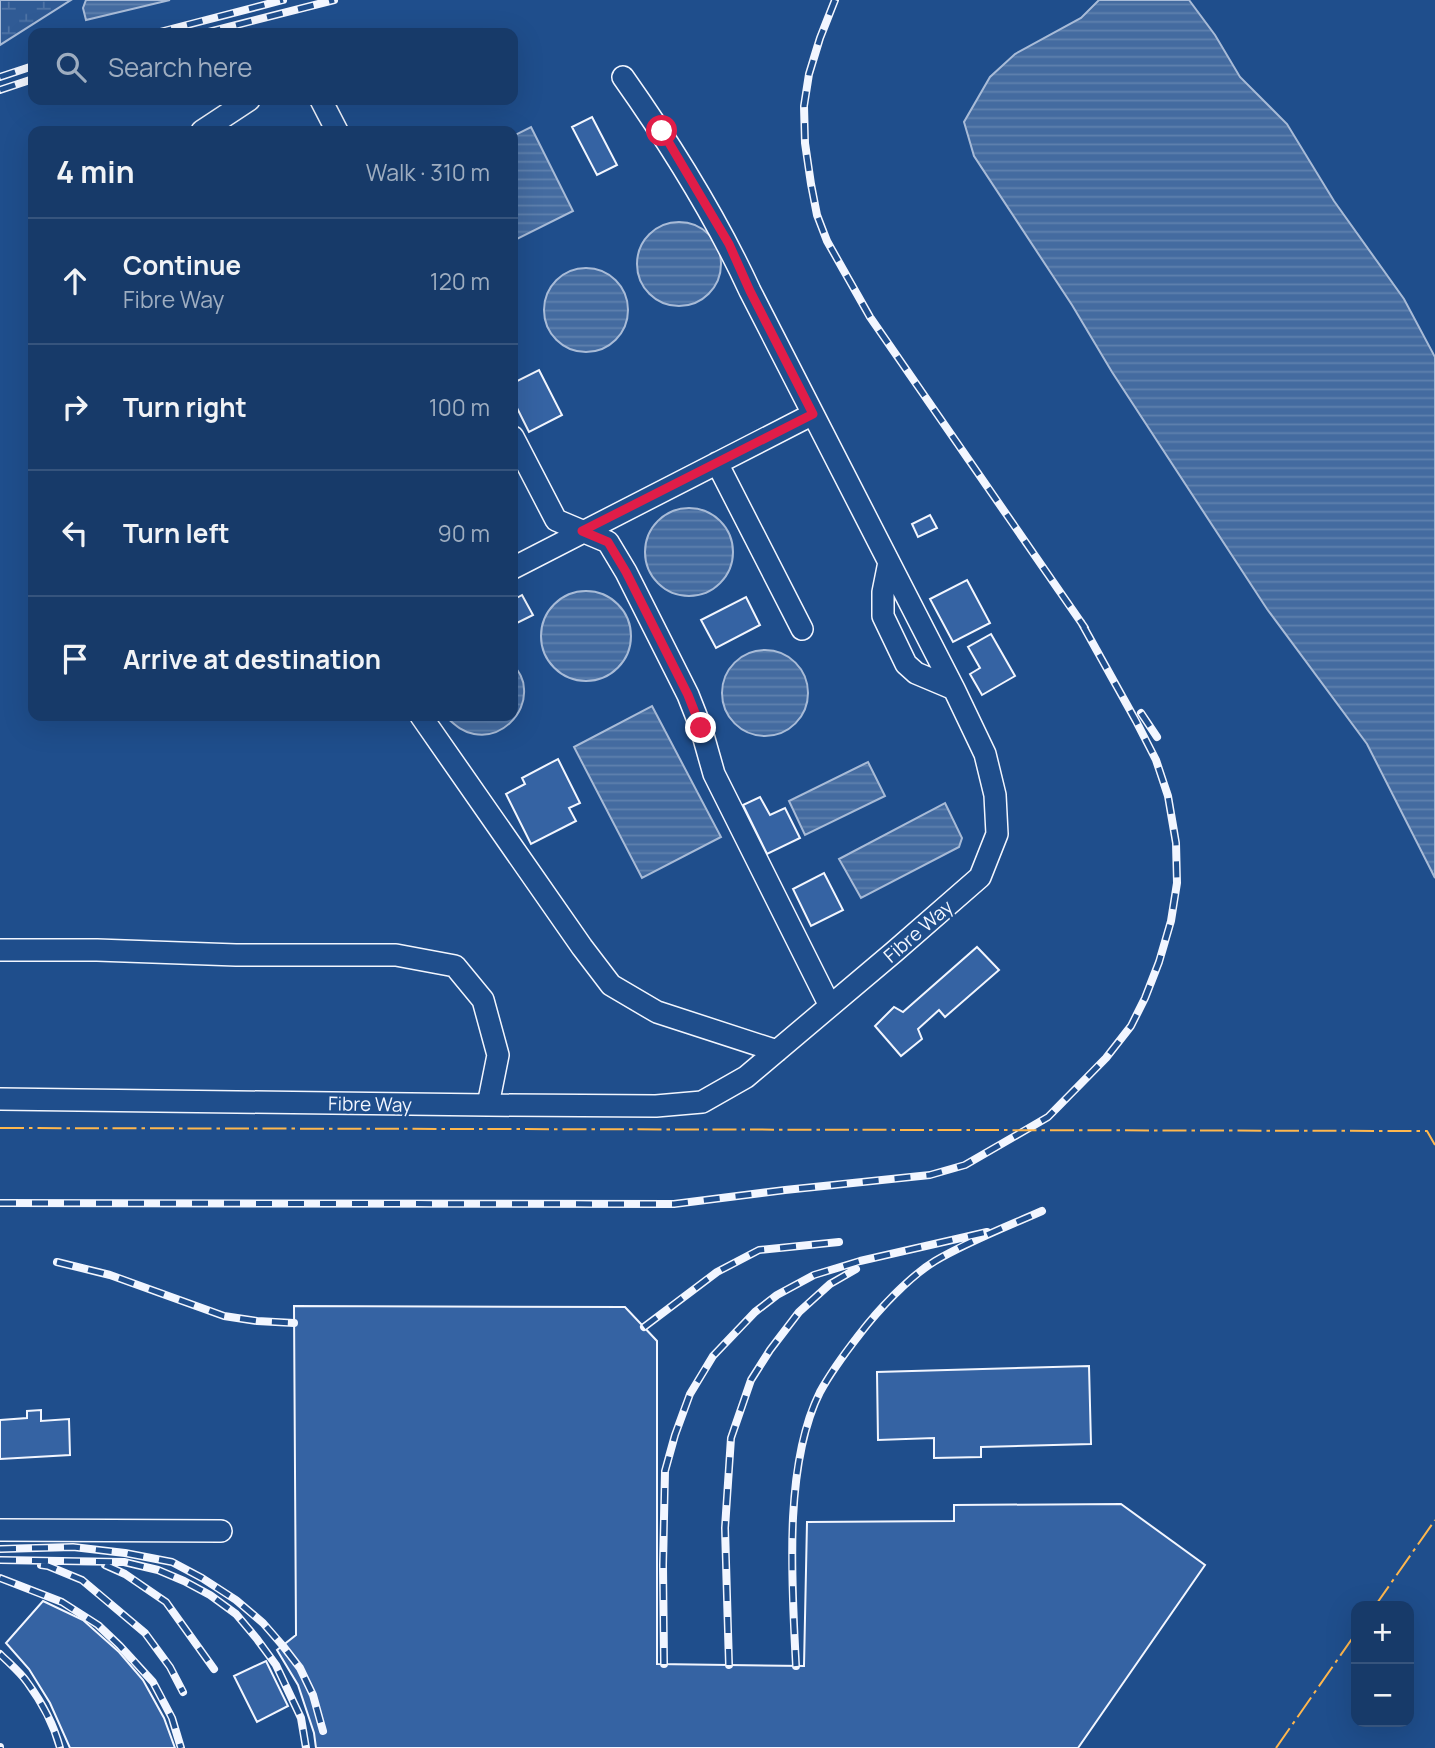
<!DOCTYPE html>
<html lang="en">
<head>
<meta charset="utf-8">
<style>
	:root { --surface:#173a69; --page:#244571; --text:#f1f3f6; --muted:#9eadc0; --line:#36547d }
	body { margin:0; font-family:Manrope,sans-serif; background:var(--page); color:var(--text) }
	.controls { position:absolute; right:21px; bottom:21px; display:grid; overflow:hidden; border-radius:14px; box-shadow:0 7px 28px #0002 }
	.controls button { width:63px; height:63px; display:grid; place-items:center; padding:0; border:0; border-bottom:2px solid var(--line); background:var(--surface); color:var(--text); font:35px sans-serif }
	.stop { position:absolute; width:21px; height:21px; margin:-16px; border:5px solid #e11d48; border-radius:50%; background:#fff }
	.stop.end { background:#e11d48; border-color:#fff; box-shadow:0 2px 7px #0008 }
	.list { margin:0; padding:0; list-style:none }
	h2 { display:flex; justify-content:space-between; align-items:center; height:91px; margin:0; padding:0 28px; font-size:30px }
	h2 small { font-size:23px; font-weight:400; color:var(--muted) }
	.list li { display:grid; grid-template-columns:46px 1fr auto; gap:21px; align-items:center; box-sizing:border-box; height:126px; padding:0 28px; border-top:2px solid var(--line) }
	.list b { display:block; font-size:26px; white-space:nowrap }
	.list p { margin:0; font-size:23px; white-space:nowrap; color:var(--muted) }
	.list em { font-size:23px; font-style:normal; color:var(--muted) }
	.icon { flex:none; width:38px; height:38px; fill:none; stroke:currentColor; stroke-width:2; stroke-linecap:round; stroke-linejoin:round }
	.map { position:relative; flex:none; width:1435px; height:1748px; overflow:hidden }
	.search { position:absolute; background:var(--surface); box-shadow:0 7px 28px #0002; left:28px; top:28px; width:490px; height:77px; display:flex; align-items:center; gap:18px; box-sizing:border-box; padding:0 24px; border-radius:14px; color:var(--muted); font-size:26px }
	.panel { position:absolute; background:var(--surface); box-shadow:0 7px 28px #0002; left:28px; top:126px; width:490px; height:595px; border-radius:14px }
	.map>svg:first-child { display:block }
	.wetland { fill:url(#wetland-marsh); stroke:#a8bbd7; stroke-width:2 }
	.water { fill:url(#water-rules); stroke:#a8bbd7; stroke-width:2 }
	.building { fill:#3563a3; stroke:#f2f6ff; stroke-width:2 }
	.lines { fill:none; stroke-linecap:round; stroke-linejoin:round }
	.minor-casing { stroke:#f2f6ff; stroke-width:24 }
	.minor { stroke:#1f4e8c; stroke-width:21 }
	.rail-casing { stroke:#f2f6ff; stroke-width:8 }
	.rail { stroke:#1f4e8c; stroke-width:5; stroke-dasharray:16; stroke-linecap:butt }
	.power { stroke:#ffb74d; stroke-width:2; stroke-dasharray:24 5 3.5 5; stroke-linecap:butt }
	.route { stroke:#e11d48; stroke-width:9 }
	.labels { text-anchor:middle; dominant-baseline:central; stroke-width:5; stroke-linejoin:round; paint-order:stroke }
	.street-label { font-size:19px; fill:#f2f6ff; stroke:#1f4e8c }
</style>
</head>
<body>
<div class="map">
<svg width="1435" height="1748" viewBox="0 0 1435 1748">
	<defs>
		<pattern id="wetland-marsh" width="20" height="14" patternUnits="userSpaceOnUse" patternTransform="scale(1.75)"><rect width="20" height="14" fill="#305b95"/><path d="M1 5h8M5 5V1M11 12h8M15 12V8" fill="none" stroke="#4e73a5"/></pattern>
		<pattern id="water-rules" width="6" height="5" patternUnits="userSpaceOnUse" patternTransform="scale(1.75)"><rect width="6" height="5" fill="#446ba0"/><path d="M0 2.5h6" fill="none" stroke="#5f81ae"/></pattern>
	</defs>
	<rect width="100%" height="100%" fill="#1f4e8c"/>
	<path class="wetland" d="M0 0H71L0 45Z"/>
	<path class="water" d="M86 0H170L86 20 83 8Z
		M1099 0H1189L1215 35 1240 77 1287 124 1334 201 1404 299 1435 357V878L1367 744 1267 609 1112 372 1072 305 974 156 964 122 990 77 1015 54 1081 18Z
		M531 127 573 211 513 241V136Z
		M637 264a42 42 0 1 1 84 0a42 42 0 1 1-84 0Z
		M544 310a42 42 0 1 1 84 0a42 42 0 1 1-84 0Z
		M645 552a44 44 0 1 1 88 0a44 44 0 1 1-88 0Z
		M541 636a45 45 0 1 1 90 0a45 45 0 1 1-90 0Z
		M722 693a43 43 0 1 1 86 0a43 43 0 1 1-86 0Z
		M513 664C519 672 524 679 524 689 526 715 501 739 474 734 462 732 455 725 446 717V716H513Z
		M652 706 721 837 642 878 574 747Z
		M868 762 885 796 805 835 789 801Z
		M945 803 962 838 959 847 861 898 839 859Z"/>
	<path class="building" d="M592 117 617 165 597 175 572 127Z
		M539 370 562 415 529 432 513 400V383Z
		M930 515 937 528 918 537 912 524Z
		M967 580 990 623 953 642 930 599Z
		M522 595 533 615 513 625V600Z
		M746 597 760 625 716 648 701 620Z
		M991 634 1015 676 982 695 970 674 980 668 968 647Z
		M558 759 580 803 569 808 576 821 531 844 506 794 525 784 522 778Z
		M760 797 770 815 785 808 800 838 767 854 743 805Z
		M824 873 843 910 811 926 793 889Z
		M977 947 999 970 945 1017 939 1010 918 1029 922 1039 901 1056 875 1026 894 1007 903 1012Z
		M294 1306 625 1307 657 1341V1664L804 1666 807 1522 954 1521V1505L1121 1504 1205 1565 1078 1748H316L314 1733 298 1685 277 1650 296 1635Z
		M1089 1366 1091 1444 981 1447V1457L934 1458V1438L878 1440 877 1372Z
		M41 1410V1421L69 1419 70 1455 0 1459V1420L27 1418V1411Z
		M43 1601 83 1620 119 1652 143 1680 164 1718 175 1748H70L50 1703 29 1669 6 1643Z
		M266 1661 288 1706 257 1722 234 1676Z"/>
	<g class="lines">
		<g class="minor-casing">
			<path id="minor" d="M321 100 337 131
				M202 131 249 100
				M513 437 556 520 608 542 626 572 688 695 701 728 714 774 830 1006
				M717 463 802 629
				M889 562 883 592V616L906 664 916 673 954 689
				M513 568 813 414
				M421 716 582 947 611 985 657 1012 777 1051
				M0 950H97L236 955H396L455 966 483 1000 498 1055 488 1105
				M0 1099 488 1105 656 1106 702 1102 746 1077 894 952 980 877 997 834 995 795 985 754 954 689 750 291C715 215 671 145 623 77
				M0 1530 221 1531"/>
		</g>
		<use href="#minor" class="minor"/>
		<g class="rail-casing">
			<path id="rail" d="M835 0 820 38 809 74 804 106 805 143 811 184 817 215 827 241 870 317 1085 628
				M156 33 283 0
				M205 33 334 0
				M0 77 33 66
				M0 90 33 79
				M1141 713 1157 737
				M0 1203 674 1204 785 1190 930 1175 965 1165 1048 1117 1106 1058 1131 1026 1145 998 1159 962 1171 921 1177 883 1176 843 1168 796 1156 760 1136 721 1081 622
				M57 1262 110 1275 224 1316 257 1321 294 1323
				M644 1327 717 1272 759 1250 839 1242
				M0 1549 73 1547 125 1553 172 1562 202 1578 236 1600 263 1623 283 1646 300 1668 313 1695 323 1731
				M0 1560 124 1562 158 1570 184 1581 210 1595 236 1614 257 1639 276 1665 301 1718 306 1748
				M41 1565 48 1566 82 1580 145 1633 170 1667 183 1692
				M105 1565 125 1574 166 1602 214 1669
				M0 1578 62 1602 98 1625 120 1646 153 1682 172 1718 181 1748
				M0 1654C9 1663 20 1672 27 1682 41 1701 54 1725 60 1748
				M664 1664 663 1565 665 1471 675 1435 690 1394 713 1356 755 1312 777 1295 814 1275 860 1261 987 1232
				M729 1665 725 1528 731 1438 751 1380 770 1350 799 1312 830 1284 856 1269
				M796 1666C792 1585 783 1466 820 1392 831 1372 845 1353 859 1335 878 1310 909 1277 935 1261 969 1241 1006 1227 1042 1211
				M0 1747V1748"/>
		</g>
		<use href="#rail" class="rail"/>
		<path class="power" d="M0 1128 1427 1131 1435 1145
			M1375 1606 1435 1520
			M1276 1748 1356 1633"/>
	</g>
	<g class="lines">
		<path class="route" d="M662 131 729 244 750 291 813 414 582 531 608 542 626 572 688 695 701 728"/>
	</g>
	<g class="labels">
		<g class="street-label">
			<text transform="translate(918 931) rotate(-41)">Fibre Way</text>
			<text transform="translate(370 1104) rotate(1)">Fibre Way</text>
		</g>
	</g>
</svg>
<div class="controls">
<button>+</button>
<button>−</button>
</div>
<div class="stop" style="left:662px;top:131px"></div>
<div class="stop end" style="left:701px;top:728px"></div>
<div class="search"><svg class="icon" aria-label="search" viewBox="0 0 24 24"><circle cx="10" cy="10" r="6"/><path d="M15 15l6 6"/></svg>Search here</div>
<section class="panel">
<h2>4 min<small>Walk · 310 m</small></h2>
<ul class="list">
<li><svg class="icon" aria-label="ahead" viewBox="0 0 24 24"><path d="M12 20V5M6 11l6-6 6 6"/></svg><div><b>Continue</b><p>Fibre Way</p></div><em>120 m</em></li>
<li><svg class="icon" aria-label="right" viewBox="0 0 24 24"><path d="M7 20v-9h11M14 6l5 5-5 5"/></svg><div><b>Turn right</b></div><em>100 m</em></li>
<li><svg class="icon" aria-label="left" viewBox="0 0 24 24"><path d="M17 20v-9H6M10 6l-5 5 5 5"/></svg><div><b>Turn left</b></div><em>90 m</em></li>
<li><svg class="icon" aria-label="arrive" viewBox="0 0 24 24"><path d="M6 21V4h12l-3 4 3 4H6"/></svg><div><b>Arrive at destination</b></div></li>
</ul>
</section>
</div>
</body>
</html>
